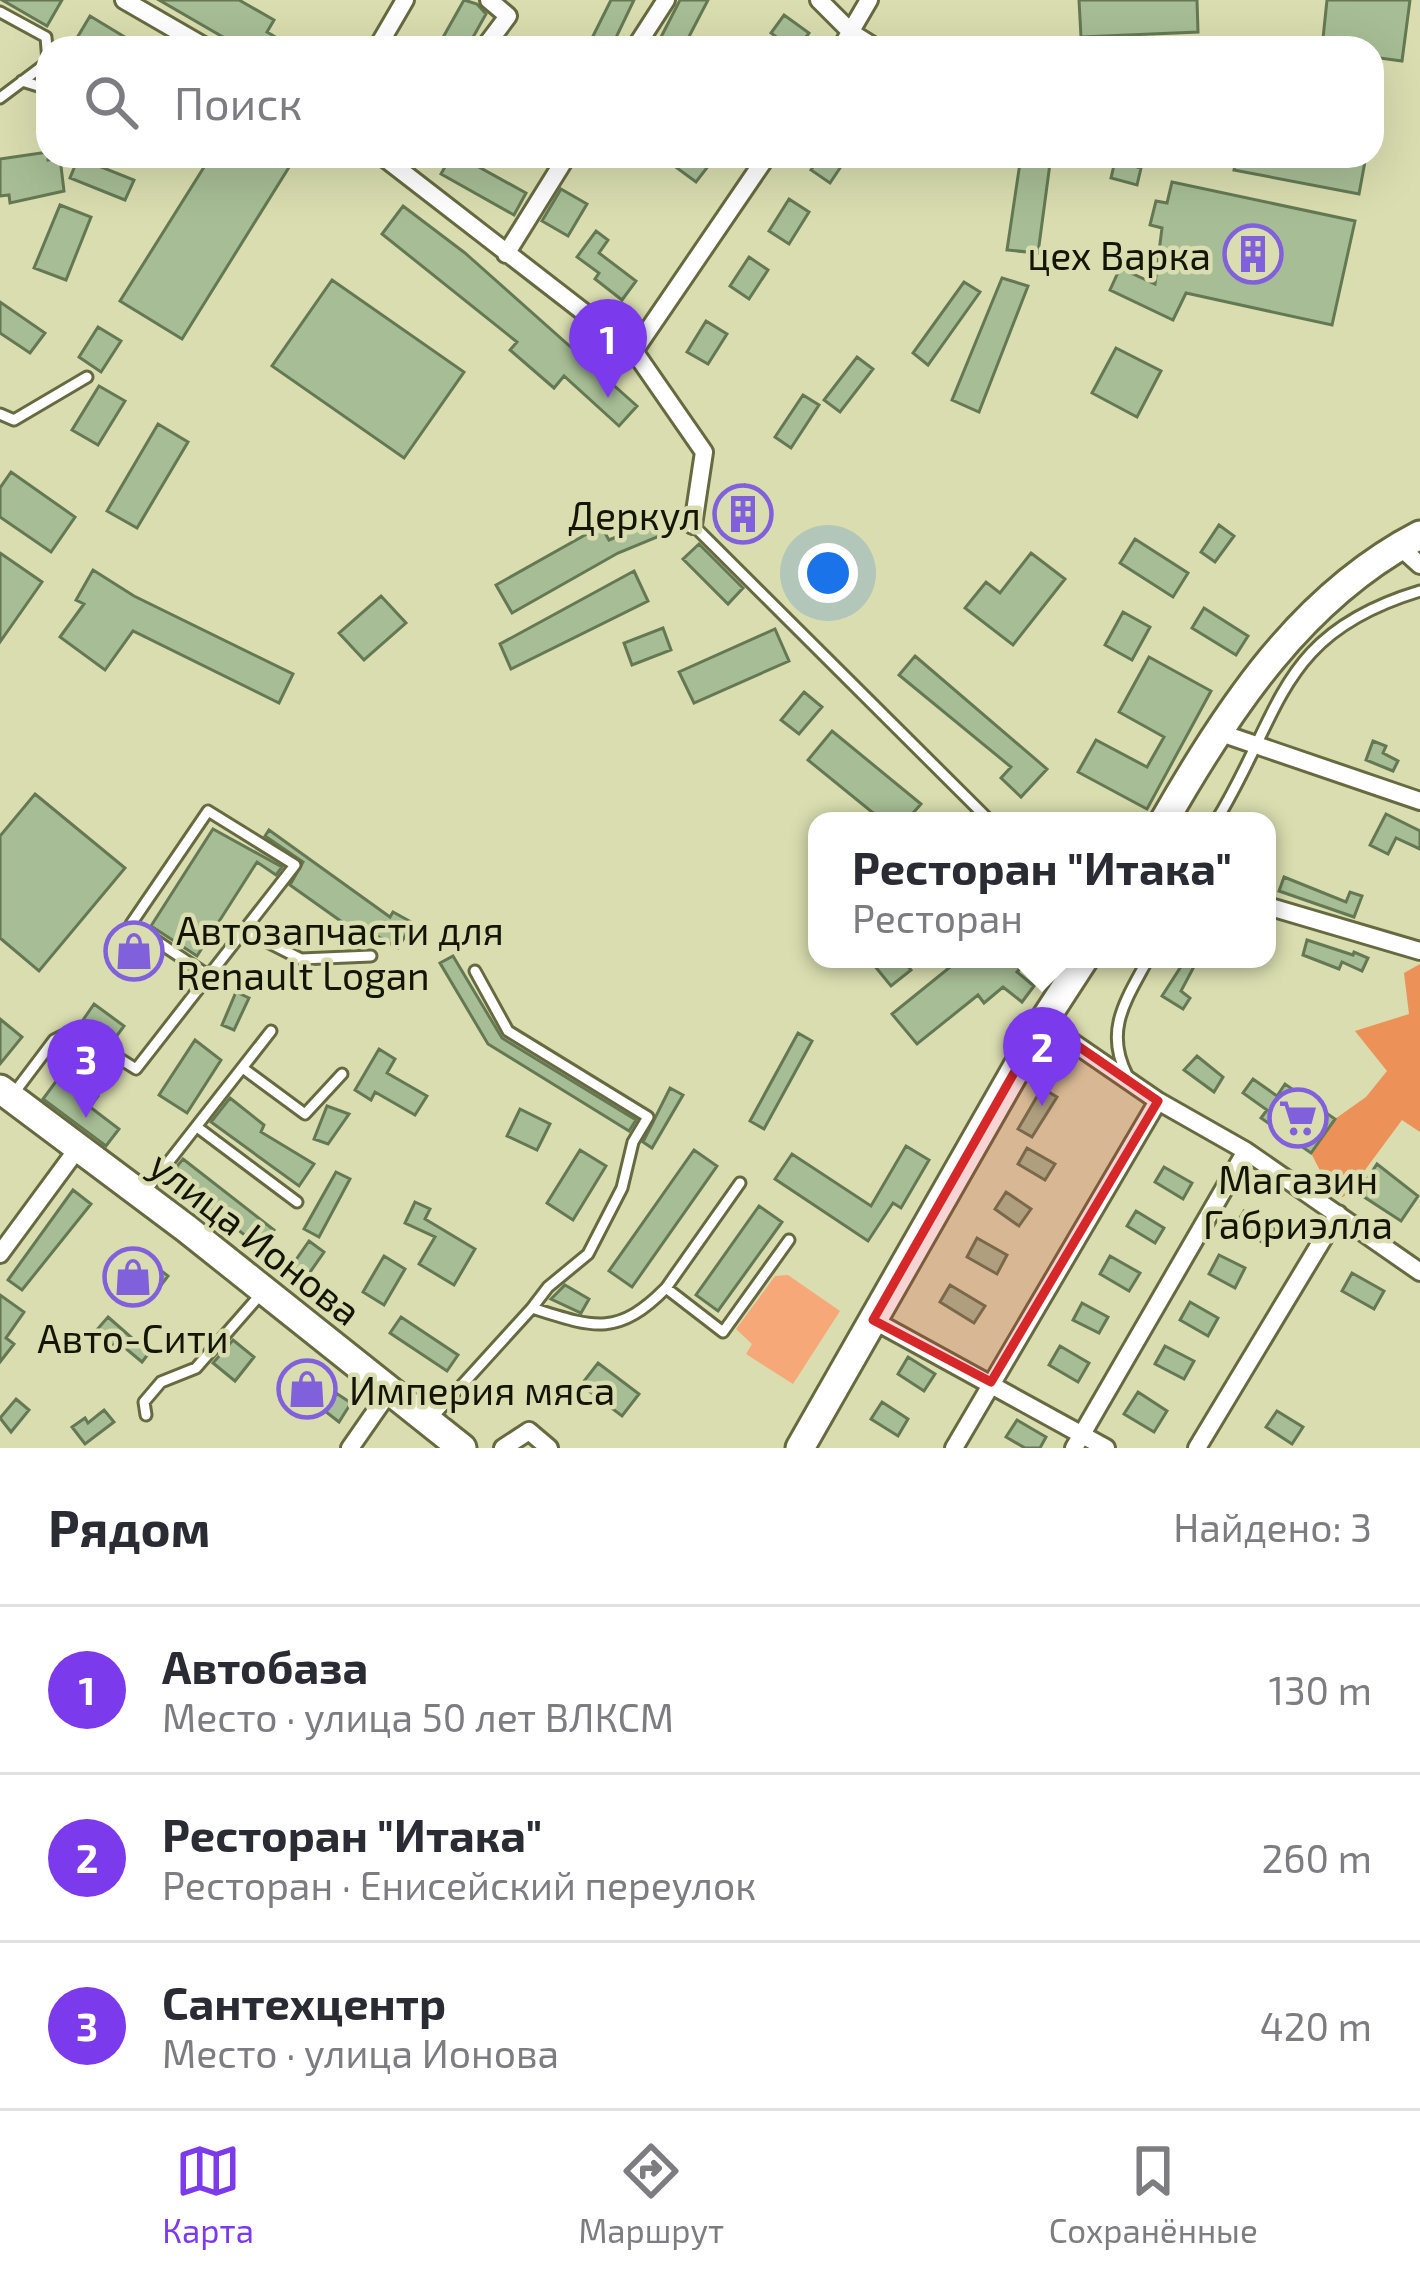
<!DOCTYPE html>
<html lang="ru">
<head>
<meta charset="utf-8">
<style>
	:root { --surface:#fff; --page:#f2f2f3; --text:#2b2b33; --muted:#7c7c81; --line:#e1e1e2; --accent:#7c3aed }
	body { margin:0; font-family:"Exo 2",sans-serif; background:var(--page); color:var(--text) }
	.you { position:absolute; left:828px; top:573px; width:42px; height:42px; margin:-30px; border:9px solid #fff; border-radius:50%; background:#1a73e8; box-shadow:0 0 0 18px #1a73e833 }
	.badge { display:grid; place-items:center; width:78px; height:78px; border-radius:50%; background:var(--accent); color:#fff; font-size:39px; font-weight:700 }
	.pin { position:absolute; translate:-50% -99px; filter:drop-shadow(0 3px 6px #0008) }
	.pin::after { content:''; position:absolute; top:63px; width:42px; height:36px; background:inherit; clip-path:polygon(0 0,100% 0,50% 100%) }
	.popup { position:absolute; left:808px; top:812px; width:468px; height:156px; box-sizing:border-box; display:grid; place-content:center; border-radius:24px; background:var(--surface); filter:drop-shadow(0 3px 9px #0005); font-size:39px; white-space:nowrap; color:var(--muted) }
	.popup b { font-size:45px; color:var(--text) }
	.popup::after { content:''; position:absolute; left:50%; top:100%; margin-left:-24px; border:24px solid transparent; border-top-color:var(--surface) }
	.list { margin:0; padding:0; list-style:none }
	h2 { display:flex; justify-content:space-between; align-items:center; height:156px; margin:0; padding:0 48px; font-size:51px }
	h2 small { font-size:39px; font-weight:400; color:var(--muted) }
	.list li { display:grid; grid-template-columns:78px 1fr auto; gap:36px; align-items:center; box-sizing:border-box; height:168px; padding:0 48px; border-top:3px solid var(--line) }
	.list b { display:block; font-size:45px; white-space:nowrap }
	.list p { margin:0; font-size:39px; white-space:nowrap; color:var(--muted) }
	.list em { font-size:39px; font-style:normal; color:var(--muted) }
	.icon { flex:none; width:66px; height:66px; fill:none; stroke:currentColor; stroke-width:2; stroke-linecap:round; stroke-linejoin:round }
	.map { position:relative; flex:none; width:1420px; height:1448px; overflow:hidden }
	.search { position:absolute; background:var(--surface); box-shadow:0 12px 48px #0002; left:36px; right:36px; top:36px; height:132px; display:flex; align-items:center; gap:30px; box-sizing:border-box; padding:0 42px; border-radius:36px; color:var(--muted); font-size:45px }
	.sheet { height:660px; background:var(--surface) }
	nav { display:flex; justify-content:space-around; align-items:center; box-sizing:border-box; height:168px; border-top:3px solid var(--line); background:var(--surface); font-size:33px; color:var(--muted) }
	nav a { display:grid; justify-items:center; gap:6px }
	nav .on { color:var(--accent) }
	.map>svg:first-child { display:block }
	.green { fill:#f7a878 }
	.forest { fill:#ec9158 }
	.building { fill:#a6bd95; stroke:#647953; stroke-width:3 }
	.lines { fill:none; stroke-linecap:round; stroke-linejoin:round }
	.lane-casing { stroke:#676a40; stroke-width:15 }
	.street-casing { stroke:#676a40; stroke-width:22 }
	.primary-casing { stroke:#676a40; stroke-width:33 }
	.lane { stroke:#fff; stroke-width:9 }
	.street { stroke:#fff; stroke-width:16 }
	.primary { stroke:#fff; stroke-width:27 }
	.marked { fill:#d62828; fill-opacity:0.2; stroke:#d62828; stroke-width:9; stroke-linejoin:round }
	.labels { text-anchor:middle; dominant-baseline:central; stroke-width:9; stroke-linejoin:round; paint-order:stroke }
	.poi-label { font-size:39px; fill:#141505; stroke:#d9ddaf; text-anchor:end }
	.street-label { font-size:39px; fill:#141505; stroke:#d9ddaf }
</style>
</head>
<body>
<div class="map">
<svg width="1420" height="1448" viewBox="0 0 1420 1448">
	<rect width="100%" height="100%" fill="#d9ddaf"/>
	<path class="green" d="M788 1275 840 1311 793 1384 746 1354 752 1344 736 1329 775 1276Z"/>
	<path class="forest" d="M1420 964V1132L1402 1120 1348 1193 1343 1197 1333 1196 1311 1153 1335 1119 1366 1097 1387 1071 1355 1031 1409 1014 1404 973Z"/>
	<path class="building" d="M2 0H62L47 26Z
		M159 0H239L274 20 267 32 294 48H242Z
		M464 0 477 4 486 14 467 48H437Z
		M611 0H634L611 48H602L590 42Z
		M680 0H708L683 48 660 39Z
		M1079 0H1197L1198 32 1081 37Z
		M1327 0H1410L1402 61 1372 57V48H1322Z
		M784 15 809 33 798 48H791L771 33Z
		M90 16 143 48H71Z
		M48 152V160L60 158 64 191 10 203 9 195 0 196V159Z
		M79 156H106L101 167 134 180 125 200 70 178Z
		M211 156H296L182 339 120 301Z
		M451 156H459L526 193 514 215 441 174Z
		M686 156H716L696 182 677 168Z
		M821 156H848L830 183 811 170Z
		M1021 156H1051L1038 253 1007 250Z
		M1237 156H1366L1359 194 1234 170Z
		M1115 161 1141 168 1137 185 1111 178Z
		M1172 182 1355 221 1332 325 1186 293 1173 320 1110 290 1120 268 1155 284 1162 228 1150 225 1156 201 1167 203Z
		M561 189 587 204 568 236 542 221Z
		M789 199 809 212 789 244 769 231Z
		M60 205 91 217 66 280 34 268Z
		M403 206 465 253 637 406 619 426 564 376 554 388 510 350 517 342 382 234Z
		M596 231 608 240 599 253 636 281 622 300 595 279 599 273 577 257Z
		M749 257 768 270 749 299 730 286Z
		M1002 278 1028 286 979 412 952 400Z
		M332 280 464 372 404 458 272 366Z
		M964 282 980 292 928 365 913 353Z
		M0 302 45 333 30 353 0 333Z
		M706 321 727 334 708 364 687 352Z
		M98 327 121 341 101 372 79 357Z
		M1116 348 1161 371 1137 417 1092 393Z
		M857 357 873 369 840 412 824 400Z
		M99 386 125 401 98 445 72 430Z
		M803 395 819 405 791 448 775 437Z
		M158 424 188 442 137 528 107 511Z
		M11 472 75 517 51 552 0 517V488Z
		M745 485 768 500 741 542 717 527Z
		M656 520 662 535 618 553 512 613 496 585 601 526 609 540Z
		M1219 525 1234 536 1215 562 1201 552Z
		M1135 539 1188 573 1173 597 1120 563Z
		M699 544 743 588 728 604 683 559Z
		M0 553 42 582 0 642Z
		M1031 553 1065 579 1013 645 965 608 986 582 1000 593Z
		M93 570 134 596 293 674 279 703 133 631 105 670 60 637 84 604 76 600Z
		M634 571 648 601 511 669 500 644Z
		M381 596 406 623 364 660 339 633Z
		M1204 608 1248 636 1236 655 1192 628Z
		M1123 612 1150 627 1132 660 1105 645Z
		M663 628 671 650 632 665 624 643Z
		M775 629 789 661 694 703 679 672Z
		M915 656 1047 769 1021 797 1001 778 1011 767 899 675Z
		M1149 657 1211 691 1147 809 1078 772 1096 740 1147 767 1164 737 1119 712Z
		M804 692 822 707 799 734 781 720Z
		M832 731 921 804 906 821H883L808 760Z
		M1373 741 1386 746 1383 753 1398 761 1393 771 1366 760Z
		M35 794 125 868 39 971 0 938V836Z
		M1386 814 1420 831V849L1396 838 1388 854 1370 845Z
		M213 829 282 867 276 875 257 862 197 956 151 926Z
		M269 830 390 917 393 912 413 923 398 948 370 932 366 939 290 885 303 862 265 836Z
		M1284 877 1346 902 1350 892 1362 896 1354 917 1279 891Z
		M1307 940 1353 955 1354 952 1368 958 1362 971 1342 962 1339 969 1303 955Z
		M453 956 502 1038 636 1120 629 1131 488 1044 440 963Z
		M869 959H902L911 970 891 986Z
		M960 959H1029L1017 972 1034 986 1022 1002 1003 987 984 1003 978 995 917 1044 892 1014Z
		M1164 959H1198L1181 991 1190 998 1183 1009 1162 996 1180 968Z
		M236 992 249 998 234 1030 222 1025Z
		M94 1004 124 1026 113 1041 83 1020Z
		M0 1019 22 1037 0 1064Z
		M798 1033 812 1041 764 1129 750 1121Z
		M195 1040 221 1060 187 1113 159 1095Z
		M379 1049 395 1059 387 1073 427 1096 415 1115 375 1092 371 1100 355 1090Z
		M1197 1056 1223 1077 1214 1092 1184 1070Z
		M1253 1079 1277 1096 1285 1084 1335 1119 1311 1153 1261 1118 1267 1110 1243 1093Z
		M57 1080 78 1096 86 1086 98 1096 90 1107 119 1129 106 1146 43 1099Z
		M670 1088 683 1095 652 1148 643 1142Z
		M1042 1088 1057 1097 1032 1137 1018 1129Z
		M230 1098 264 1125 261 1132 314 1164 299 1186 211 1122Z
		M327 1106 349 1114 328 1144 314 1139Z
		M520 1109 550 1124 537 1150 507 1136Z
		M906 1146 929 1160 901 1208 893 1203 868 1241 775 1179 792 1154 871 1206Z
		M1027 1148 1055 1164 1045 1180 1018 1164Z
		M580 1150 606 1166 573 1220 547 1203Z
		M694 1150 717 1166 632 1287 609 1271Z
		M183 1159 274 1230 260 1247 169 1176Z
		M1377 1164 1418 1196 1401 1221 1358 1193Z
		M1164 1167 1192 1183 1183 1199 1155 1182Z
		M336 1172 350 1179 319 1237 304 1229Z
		M73 1190 91 1204 22 1290 8 1280Z
		M1006 1192 1031 1209 1019 1226 995 1209Z
		M415 1202 430 1209 425 1219 475 1249 454 1285 419 1264 435 1237 405 1223Z
		M759 1206 782 1222 718 1311 696 1295Z
		M1136 1211 1164 1228 1155 1243 1127 1226Z
		M1244 1211 1274 1229 1265 1244 1235 1226Z
		M977 1238 1007 1255 997 1274 967 1257Z
		M309 1241 324 1252 306 1278 291 1267Z
		M137 1252 168 1276 153 1296 141 1287 130 1302 110 1287Z
		M1219 1255 1245 1268 1235 1288 1209 1274Z
		M384 1256 405 1269 384 1305 363 1292Z
		M1110 1256 1140 1273 1129 1291 1100 1274Z
		M1352 1273 1384 1291 1374 1309 1342 1291Z
		M565 1285 589 1299 581 1313 551 1299Z
		M950 1285 985 1306 974 1323 940 1302Z
		M0 1295 24 1312 6 1338 14 1344 0 1362Z
		M1190 1302 1218 1318 1208 1336 1180 1320Z
		M1082 1303 1108 1317 1099 1333 1073 1320Z
		M108 1317 149 1353 142 1362 117 1341 111 1348 94 1333Z
		M401 1317 458 1355 447 1371 390 1333Z
		M233 1340 254 1357 235 1381 213 1363Z
		M1060 1346 1089 1363 1078 1382 1049 1365Z
		M1165 1346 1194 1361 1184 1379 1155 1364Z
		M908 1357 935 1374 924 1391 898 1374Z
		M598 1363 639 1394 622 1416 581 1385Z
		M303 1375 332 1399 336 1393 351 1403 339 1422 293 1386Z
		M1138 1392 1167 1411 1154 1432 1124 1414Z
		M16 1399 29 1410 11 1432 0 1418Z
		M882 1402 908 1419 898 1436 871 1419Z
		M104 1410 114 1422 85 1444 72 1427 85 1418 88 1423Z
		M1277 1411 1303 1427 1292 1444 1266 1427Z
		M1017 1420 1046 1437 1040 1448H1025L1006 1437Z"/>
	<g class="lines">
		<g class="lane-casing">
			<path id="lane" d="M0 12 46 37 48 62
				M22 81 48 89
				M0 98 48 62
				M0 414 14 420 87 377
				M693 525 990 821
				M1216 821C1283 712 1277 634 1420 591
				M244 930 301 959 371 956
				M475 971 508 1031 648 1117 633 1142 622 1188 588 1254 548 1287 532 1308
				M244 1069 305 1114 342 1074
				M1127 1075C1104 1030 1126 1000 1148 959
				M14 1093 54 1040 74 1030 136 1069 295 865 208 811 131 924 209 976
				M197 1127 297 1202
				M145 1192 271 1031
				M666 1288 740 1183
				M146 1415 144 1402 161 1382 196 1368 260 1295
				M432 1418 532 1308C592 1327 617 1338 666 1288L723 1332 789 1240"/>
		</g>
		<g class="street-casing">
			<path id="street" d="M124 0 207 48
				M819 0 852 33 876 48
				M377 48 405 0
				M484 48 508 16 489 0
				M635 48 666 0
				M841 48 869 0
				M382 156 634 351 704 452 693 525
				M506 254 567 156
				M634 351 767 156
				M1399 546 1420 565
				M1215 731 1420 801
				M1267 906 1420 951
				M1043 1022 1158 1101 1246 1151 1420 1272
				M0 1254 78 1148
				M873 1320 1106 1448
				M350 1448 389 1392
				M503 1448 529 1431 549 1448
				M954 1448 1158 1101
				M1074 1448 1246 1151
				M1197 1448 1338 1214"/>
		</g>
		<g class="primary-casing">
			<path id="primary" d="M1164 821C1228 709 1302 596 1420 535
				M0 1089 187 1229 462 1448
				M800 1448 1043 1022 1084 959"/>
		</g>
		<use href="#lane" class="lane"/>
		<use href="#street" class="street"/>
		<use href="#primary" class="primary"/>
	</g>
	<path class="marked" d="M1043 1022 1158 1101 991 1382 873 1320Z"/>
	<defs>
		<g id="building-ring" transform="scale(3)"><circle r="9.5" fill="#d9ddaf" stroke="#8060db" stroke-width="1.5"/><path d="M-4-6H4V6H1V3H-1V6H-4ZM-2.5-4.3h1.7v1.8h-1.7ZM.8-4.3h1.7v1.8H.8ZM-2.5-1h1.7V.8h-1.7ZM.8-1h1.7V.8H.8Z" fill="#8060db"/></g>
		<g id="shop-ring" transform="scale(3)"><circle r="9.5" fill="#d9ddaf" stroke="#8060db" stroke-width="1.5"/><path d="M-5-2.5h2.3a2.7 3.5 0 0 1 5.4 0H5L5.5 6h-11ZM-1.5-2.5h3a1.5 2.3 0 0 0-3 0Z" fill="#8060db"/></g>
		<g id="supermarket-ring" transform="scale(3)"><circle r="9.5" fill="#d9ddaf" stroke="#8060db" stroke-width="1.5"/><path d="M-6-5.5h2.5l.6 2H6L4.5 2H-2.5L-4.4-4H-6ZM-1.5 3.2a1.3 1.3 0 1 0 .1 0ZM3 3.2a1.3 1.3 0 1 0 .1 0Z" fill="#8060db"/></g>
	</defs>
	<g fill-rule="evenodd">
		<use href="#building-ring" x="1253" y="254"/>
		<use href="#building-ring" x="743" y="514"/>
		<use href="#shop-ring" x="134" y="951"/>
		<use href="#supermarket-ring" x="1298" y="1118"/>
		<use href="#shop-ring" x="133" y="1277"/>
		<use href="#shop-ring" x="307" y="1389"/>
	</g>
	<g class="labels">
		<g class="poi-label">
			<text x="1211" y="254">цех Варка</text>
			<text x="701" y="514">Деркул</text>
			<text x="176" y="929" text-anchor="start">Автозапчасти для<tspan x="176" dy="45">Renault Logan</tspan></text>
			<text x="1298" y="1178" text-anchor="middle">Магазин<tspan x="1298" dy="45">Габриэлла</tspan></text>
			<text x="133" y="1337" text-anchor="middle">Авто-Сити</text>
			<text x="349" y="1389" text-anchor="start">Империя мяса</text>
		</g>
		<g class="street-label">
			<text transform="translate(256 1237) rotate(38)">улица Ионова</text>
		</g>
	</g>
</svg>
<div class="you"></div>
<div class="pin badge" style="left:608px;top:398px">1</div>
<div class="pin badge" style="left:1042px;top:1106px">2</div>
<div class="popup"><b>Ресторан &quot;Итака&quot;</b>Ресторан</div>
<div class="pin badge" style="left:86px;top:1118px">3</div>
<div class="search"><svg class="icon" aria-label="search" viewBox="0 0 24 24"><circle cx="10" cy="10" r="6"/><path d="M15 15l6 6"/></svg>Поиск</div>
</div>
<section class="sheet">
<h2>Рядом<small>Найдено: 3</small></h2>
<ul class="list">
<li><span class="badge">1</span><div><b>Автобаза</b><p>Место · улица 50 лет ВЛКСМ</p></div><em>130 m</em></li>
<li><span class="badge">2</span><div><b>Ресторан &quot;Итака&quot;</b><p>Ресторан · Енисейский переулок</p></div><em>260 m</em></li>
<li><span class="badge">3</span><div><b>Сантехцентр</b><p>Место · улица Ионова</p></div><em>420 m</em></li>
</ul>
</section>
<nav>
<a class="on"><svg class="icon" aria-label="map" viewBox="0 0 24 24"><path d="M3 6l6-2 6 2 6-2v14l-6 2-6-2-6 2zM9 4v14M15 6v14"/></svg>Карта</a>
<a><svg class="icon" aria-label="directions" viewBox="0 0 24 24"><path d="M12 3l9 9-9 9-9-9zM9 14v-3h6M13 9l2 2-2 2"/></svg>Маршрут</a>
<a><svg class="icon" aria-label="saved" viewBox="0 0 24 24"><path d="M7 4h10v16l-5-4-5 4z"/></svg>Сохранённые</a>
</nav>
</body>
</html>
